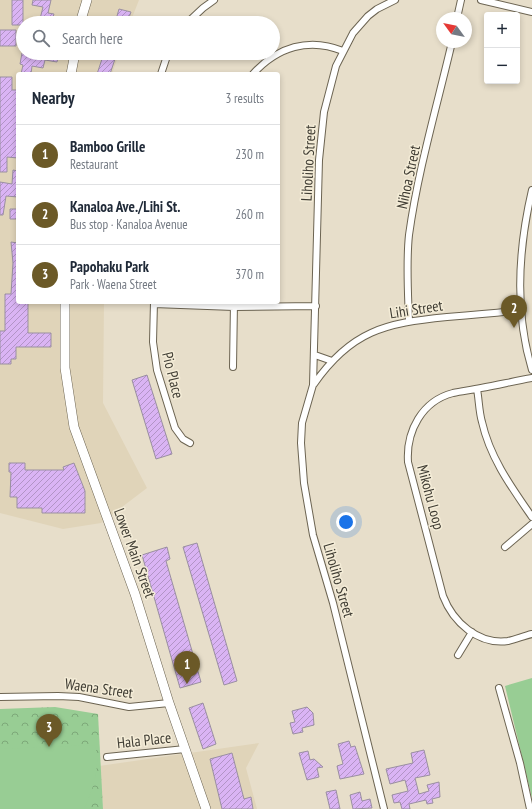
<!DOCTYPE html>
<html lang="en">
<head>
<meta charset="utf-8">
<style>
	:root { --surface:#fff; --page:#f6f6f7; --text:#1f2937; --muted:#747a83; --line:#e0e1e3; --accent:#6b5927 }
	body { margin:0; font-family:"PT Sans Narrow",sans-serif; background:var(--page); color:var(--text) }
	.controls { position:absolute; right:12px; top:12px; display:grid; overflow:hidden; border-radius:4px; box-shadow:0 2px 6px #0003 }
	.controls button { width:36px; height:36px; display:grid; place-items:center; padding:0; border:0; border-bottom:1px solid var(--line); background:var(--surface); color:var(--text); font:20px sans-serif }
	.compass { position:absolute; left:436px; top:12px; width:36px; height:36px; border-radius:50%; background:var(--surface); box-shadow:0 2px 6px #0003; rotate:303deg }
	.you { position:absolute; left:346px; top:522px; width:14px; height:14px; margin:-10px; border:3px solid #fff; border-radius:50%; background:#1a73e8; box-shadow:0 0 0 6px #1a73e833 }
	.badge { display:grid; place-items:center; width:26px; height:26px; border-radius:50%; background:var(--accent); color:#fff; font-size:13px; font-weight:700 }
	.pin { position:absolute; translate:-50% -33px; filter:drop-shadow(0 1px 2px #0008) }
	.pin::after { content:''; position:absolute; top:21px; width:14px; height:12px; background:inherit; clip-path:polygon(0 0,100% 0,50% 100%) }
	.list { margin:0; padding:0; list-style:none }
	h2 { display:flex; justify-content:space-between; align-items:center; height:52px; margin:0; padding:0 16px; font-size:17px }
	h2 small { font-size:13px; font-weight:400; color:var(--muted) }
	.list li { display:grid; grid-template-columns:26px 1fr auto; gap:12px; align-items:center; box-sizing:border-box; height:60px; padding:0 16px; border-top:1px solid var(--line) }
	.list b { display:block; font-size:15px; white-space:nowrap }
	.list p { margin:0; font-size:13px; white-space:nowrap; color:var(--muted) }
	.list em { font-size:13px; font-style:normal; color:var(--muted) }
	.icon { flex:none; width:22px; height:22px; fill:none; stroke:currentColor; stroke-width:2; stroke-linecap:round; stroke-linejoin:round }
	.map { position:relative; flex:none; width:532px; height:809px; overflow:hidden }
	.search { position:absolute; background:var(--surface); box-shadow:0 2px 6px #0003; left:16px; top:16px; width:264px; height:44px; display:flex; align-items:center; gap:10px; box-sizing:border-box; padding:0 14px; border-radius:22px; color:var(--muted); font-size:15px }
	.panel { position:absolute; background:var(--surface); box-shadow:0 2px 6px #0003; left:16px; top:72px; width:264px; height:232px; border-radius:4px }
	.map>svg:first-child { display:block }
	.built { fill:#e0d4b9 }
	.park { fill:url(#park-crowns) }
	.pitch { fill:#98cd94 }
	.building { fill:url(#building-hatch); stroke:#9a8fa1 }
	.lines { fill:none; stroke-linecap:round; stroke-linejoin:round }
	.street-casing { stroke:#6c6452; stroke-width:8 }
	.secondary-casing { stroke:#6c6452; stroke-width:10 }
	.street { stroke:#fff; stroke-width:6 }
	.secondary { stroke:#fff; stroke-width:9 }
	.labels { text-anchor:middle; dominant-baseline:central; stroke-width:3; stroke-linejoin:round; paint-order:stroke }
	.street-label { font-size:15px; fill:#3f3c33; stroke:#f4ecd7 }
</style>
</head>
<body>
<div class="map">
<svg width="532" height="809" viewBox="0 0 532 809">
	<defs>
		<pattern id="park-crowns" width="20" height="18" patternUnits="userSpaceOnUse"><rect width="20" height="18" fill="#98cd94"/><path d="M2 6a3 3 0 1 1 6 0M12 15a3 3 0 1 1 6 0" fill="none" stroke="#7da879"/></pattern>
		<pattern id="building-hatch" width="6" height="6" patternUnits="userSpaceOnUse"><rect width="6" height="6" fill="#dab4f4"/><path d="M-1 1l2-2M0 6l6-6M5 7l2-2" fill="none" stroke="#b294c6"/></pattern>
	</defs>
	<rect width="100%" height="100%" fill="#e7deca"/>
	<path class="built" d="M0 0H139L130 23H23V53H119L112 74H18V302H104L103 403 147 488 101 523 63 529 0 513Z
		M259 743 246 768 257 809H103L99 766Z"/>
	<path class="park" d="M55 707 98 714 103 809H0V709Z"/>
	<path class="pitch" d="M532 678V798L505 686Z
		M95 745C101 766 93 790 84 809H0V749Z"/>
	<path class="building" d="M12 0H23V25H12Z
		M33 0H51L48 13 54 14 53 17 67 21V23H39L43 7 32 5Z
		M119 9 131 12 127 23H115Z
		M0 30H16V46H0Z
		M22 53H59L57 62 45 60 43 68 32 66 31 74H21L23 65 20 64Z
		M104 53H117L110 74H97Z
		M0 77H12V90H18V158L7 157V172H0Z
		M13 170 18 171V197L6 196 3 215H0V182L12 184Z
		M10 209H18V219H10Z
		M11 242 18 243V302H28V333H51V347H16V359H11V364H0V331H5V294H11L13 263Z
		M147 375 172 454 156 459 132 380Z
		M9 463H25V470H64L63 467 74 463 85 491V513H42V508H17V497H10L11 472H9Z
		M197 543 237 681 224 685 183 547Z
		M167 547 170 559 166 561 201 682 180 688 142 555Z
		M203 703 216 744 203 749 189 708Z
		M307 707 313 713 314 725 302 728 303 732 293 734 290 723 295 722 292 711Z
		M349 741 351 747 355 746 364 774 340 779 337 766 343 764 338 744Z
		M424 750 430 775 415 778 419 794 429 791 427 785 439 782 440 797 432 799 433 803 427 804 426 800 409 804 410 809H402L400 802 394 803 392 795 408 791 405 780 390 784 386 769 413 763 411 753Z
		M308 751 310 760 314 759 323 767 317 768 319 777 307 780 299 753Z
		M232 753 244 799 251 797 253 809H222L210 759Z
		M336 790 340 809H330L326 792Z
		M360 792 362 801 370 799 372 808 353 809 350 795Z"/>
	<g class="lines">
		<g class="street-casing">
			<path id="street" d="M481 0 532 12
				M457 18 461 0
				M187 23 203 8 214 0
				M161 74 168 53
				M253 74C277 47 309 37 343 51
				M532 190C518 250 514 310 532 370
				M154 302 153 342 157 370 175 428 183 439 190 443
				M154 304 234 307 316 306
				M409 321C408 292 406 263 409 235 418 170 437 106 452 42
				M315 355 332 361
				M233 367 234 302
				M532 378C515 381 498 385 481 388 472 390 462 391 453 393 422 401 406 431 408 462L443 596C453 622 478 645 508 641 516 639 524 636 532 634
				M314 384C351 331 385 323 447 317 472 315 496 313 520 310
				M477 389C479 400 479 412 482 422 490 458 512 488 532 517
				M505 547 532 524
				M458 655 472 632
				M499 688 520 763 530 809
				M0 697 58 696 79 697 129 707 169 703
				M107 757 185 749
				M384 809 333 603 313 535 304 483 301 443 302 423 313 385 319 160 324 112 336 66 353 33 368 16 377 9 395 0"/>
		</g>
		<g class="secondary-casing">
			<path id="secondary" d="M80 23 87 0
				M71 74 75 53
				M65 302V368L74 427 135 594 169 703 206 809"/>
		</g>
		<use href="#street" class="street"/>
		<use href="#secondary" class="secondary"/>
	</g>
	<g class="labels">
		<g class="street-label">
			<text transform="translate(308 163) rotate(-87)">Liholiho Street</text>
			<text transform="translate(408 177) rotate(-78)">Nihoa Street</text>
			<text transform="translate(416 309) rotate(-9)">Lihi Street</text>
			<text transform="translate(173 375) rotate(76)">Pio Place</text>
			<text transform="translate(431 497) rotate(75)">Mikohu Loop</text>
			<text transform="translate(135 553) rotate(70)">Lower Main Street</text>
			<text transform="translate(339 580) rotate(74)">Liholiho Street</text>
			<text transform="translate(99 688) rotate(8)">Waena Street</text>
			<text transform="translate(144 740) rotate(-6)">Hala Place</text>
		</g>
	</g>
</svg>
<div class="controls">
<button>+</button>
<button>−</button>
</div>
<svg class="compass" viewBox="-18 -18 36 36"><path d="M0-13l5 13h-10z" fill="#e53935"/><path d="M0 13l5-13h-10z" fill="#747a83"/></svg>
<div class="you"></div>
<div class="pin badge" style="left:187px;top:684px">1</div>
<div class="pin badge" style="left:514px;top:328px">2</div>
<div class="pin badge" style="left:49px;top:747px">3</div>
<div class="search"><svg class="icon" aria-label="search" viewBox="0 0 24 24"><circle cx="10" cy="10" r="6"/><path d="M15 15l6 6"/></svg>Search here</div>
<section class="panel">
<h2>Nearby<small>3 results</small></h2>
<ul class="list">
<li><span class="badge">1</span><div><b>Bamboo Grille</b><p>Restaurant</p></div><em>230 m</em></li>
<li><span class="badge">2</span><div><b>Kanaloa Ave./Lihi St.</b><p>Bus stop · Kanaloa Avenue</p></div><em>260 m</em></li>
<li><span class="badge">3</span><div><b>Papohaku Park</b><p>Park · Waena Street</p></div><em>370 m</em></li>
</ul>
</section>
</div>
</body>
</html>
